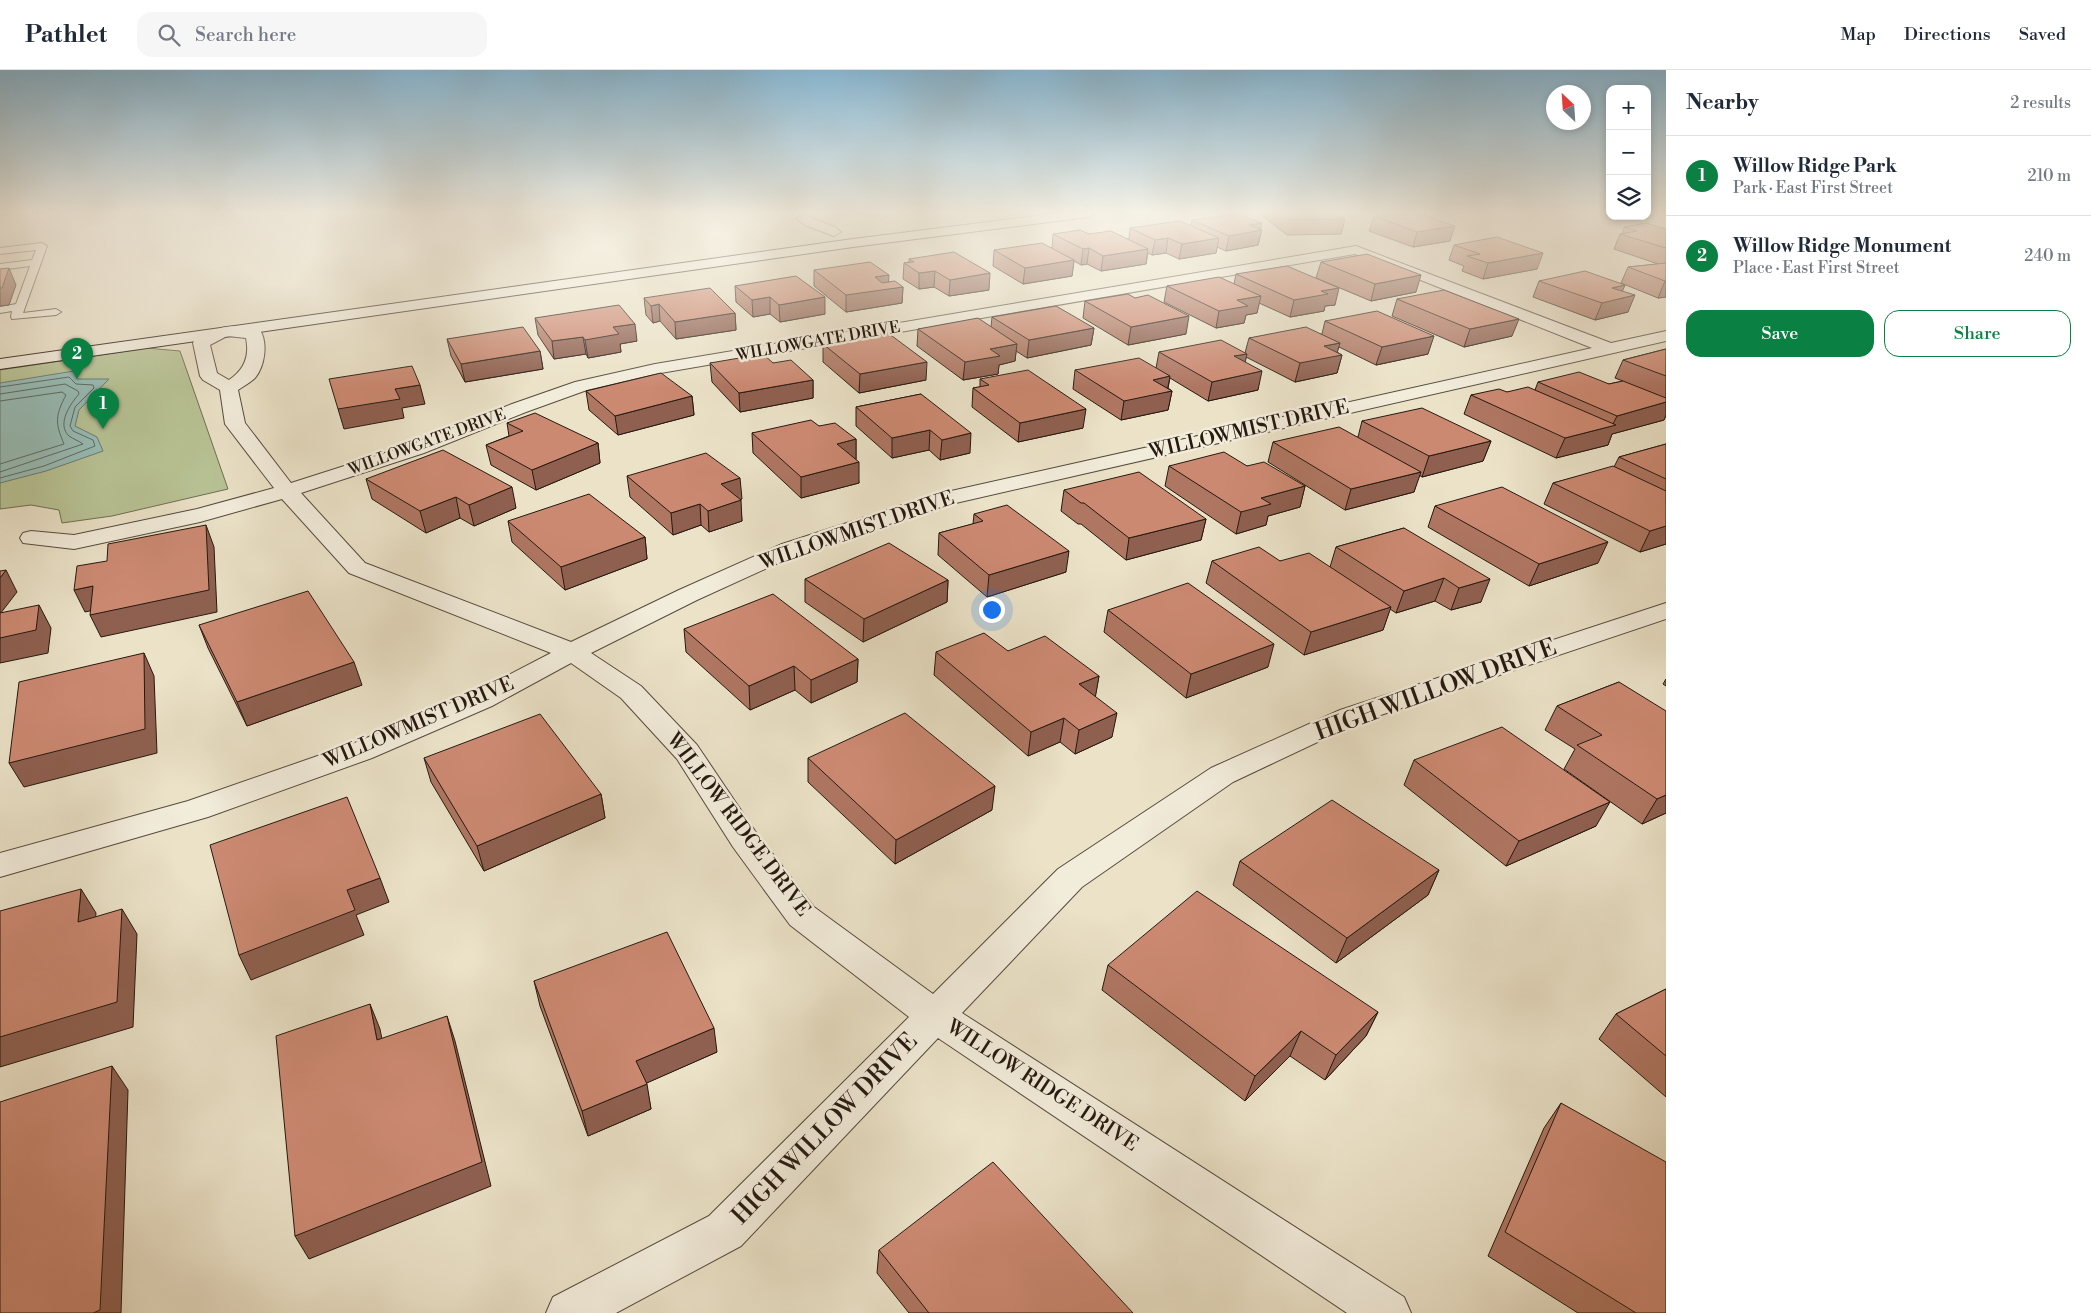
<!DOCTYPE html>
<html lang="en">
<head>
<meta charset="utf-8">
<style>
	:root { --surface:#fff; --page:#f6f6f7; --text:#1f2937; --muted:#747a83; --line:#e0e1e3; --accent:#0b8043 }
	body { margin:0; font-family:"Libre Bodoni",serif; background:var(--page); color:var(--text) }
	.controls { position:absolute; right:15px; top:15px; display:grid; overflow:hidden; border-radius:10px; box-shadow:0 2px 8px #0003 }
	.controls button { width:45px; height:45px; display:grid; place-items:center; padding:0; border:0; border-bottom:1px solid var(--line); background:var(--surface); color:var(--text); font:25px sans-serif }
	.compass { position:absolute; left:1546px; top:15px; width:45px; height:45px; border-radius:50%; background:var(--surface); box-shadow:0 2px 8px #0003; rotate:335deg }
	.you { position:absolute; left:991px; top:539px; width:18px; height:18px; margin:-12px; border:4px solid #fff; border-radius:50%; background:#1a73e8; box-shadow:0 0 0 8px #1a73e833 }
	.badge { display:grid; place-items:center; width:32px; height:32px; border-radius:50%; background:var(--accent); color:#fff; font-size:16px; font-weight:700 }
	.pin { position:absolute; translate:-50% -41px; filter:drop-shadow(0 1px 2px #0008) }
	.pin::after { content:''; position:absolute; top:26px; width:18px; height:15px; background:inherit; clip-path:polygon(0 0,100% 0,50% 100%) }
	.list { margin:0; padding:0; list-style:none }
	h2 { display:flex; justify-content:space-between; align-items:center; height:65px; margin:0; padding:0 20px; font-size:21px }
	h2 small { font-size:16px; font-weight:400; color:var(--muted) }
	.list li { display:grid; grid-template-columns:32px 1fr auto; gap:15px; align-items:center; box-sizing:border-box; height:80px; padding:0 20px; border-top:1px solid var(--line) }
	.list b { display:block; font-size:19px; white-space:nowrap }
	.list p { margin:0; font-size:16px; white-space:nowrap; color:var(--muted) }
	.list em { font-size:16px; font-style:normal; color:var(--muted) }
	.actions { display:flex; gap:10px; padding:15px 20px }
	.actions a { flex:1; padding:11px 0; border:1px solid var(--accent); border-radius:15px; text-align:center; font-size:18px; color:var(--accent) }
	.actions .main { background:var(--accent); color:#fff }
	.icon { flex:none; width:28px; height:28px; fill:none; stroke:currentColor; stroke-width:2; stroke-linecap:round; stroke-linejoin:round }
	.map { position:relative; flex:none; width:1666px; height:1243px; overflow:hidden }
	header { display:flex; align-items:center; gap:30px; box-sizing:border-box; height:70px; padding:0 25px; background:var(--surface); border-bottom:1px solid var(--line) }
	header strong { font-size:24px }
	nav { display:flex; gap:28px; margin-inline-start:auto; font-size:18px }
	.search { width:350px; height:45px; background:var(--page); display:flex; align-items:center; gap:12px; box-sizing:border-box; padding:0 18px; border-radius:15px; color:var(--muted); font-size:19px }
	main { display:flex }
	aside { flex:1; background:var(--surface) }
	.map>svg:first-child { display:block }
	.green { fill:#b8c395; stroke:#6e6e52 }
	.water { fill:#98bdb7; stroke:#6a7b74 }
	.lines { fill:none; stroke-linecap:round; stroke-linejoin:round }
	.shore { stroke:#5e6b64; stroke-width:1 }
	.lane-casing { stroke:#564b3e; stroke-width:2 }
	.street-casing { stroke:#564b3e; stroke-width:2 }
	.secondary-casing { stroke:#251910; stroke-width:2 }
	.lane { fill:#f2ecdb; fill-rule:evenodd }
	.street { fill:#f2ecdb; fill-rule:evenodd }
	.secondary { fill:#f2ecdb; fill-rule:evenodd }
	.wall { fill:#af7662; stroke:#251910 }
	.shaded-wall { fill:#8f6050; stroke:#251910 }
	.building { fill:#cc8972; stroke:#251910 }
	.labels { text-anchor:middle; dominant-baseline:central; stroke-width:5; stroke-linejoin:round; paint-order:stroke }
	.far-street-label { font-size:16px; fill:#251910; stroke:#f2ecdb }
	.street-label { font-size:20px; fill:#251910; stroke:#f2ecdb }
	.near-street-label { font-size:24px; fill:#251910; stroke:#f2ecdb }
</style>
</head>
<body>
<header>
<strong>Pathlet</strong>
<div class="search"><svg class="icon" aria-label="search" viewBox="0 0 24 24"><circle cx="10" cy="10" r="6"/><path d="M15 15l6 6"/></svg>Search here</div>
<nav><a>Map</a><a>Directions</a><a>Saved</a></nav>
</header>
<main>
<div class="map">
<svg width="1666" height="1243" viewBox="0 0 1666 1243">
	<rect width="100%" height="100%" fill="#ebe2c8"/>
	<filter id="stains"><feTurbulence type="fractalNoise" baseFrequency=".004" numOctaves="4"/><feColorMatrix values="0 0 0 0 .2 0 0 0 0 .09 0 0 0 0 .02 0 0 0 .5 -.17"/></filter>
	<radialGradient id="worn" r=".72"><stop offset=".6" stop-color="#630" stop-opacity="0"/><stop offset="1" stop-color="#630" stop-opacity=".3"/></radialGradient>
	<path class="green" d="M147 278 180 281 228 419 112 446 62 453 59 440 31 435 0 439V300Z"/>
	<path class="water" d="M74 301 77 309H109L79 340 75 356 97 367 103 381 46 401 0 413V313Z"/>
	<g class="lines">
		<path class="shore" d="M0 317 69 307 76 314 93 315 94 318 75 337 70 356 73 361 93 370 95 376 44 396 0 408
			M0 324 65 314 78 321 79 324C71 333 56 354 69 366 73 369 79 371 83 374L0 402
			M0 331 62 322 66 325C55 346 55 353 64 374L0 394"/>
		<g class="lane-casing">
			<path id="lane" d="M42 173 47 176 23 243 56 239 61 242 56 245 12 249 11 247 12 241 0 243V237L16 234 30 196 0 200V194L32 190 36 180 0 184V178Z"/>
		</g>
		<g class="street-casing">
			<path id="street" d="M801 143H813L811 148 835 157 841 162 834 166 807 156 797 149Z
				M1356 176 1611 273 1666 261V271L947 435 798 484 697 530 591 583 641 616 697 675 755 761 814 837 933 924 1058 799 1211 698 1340 640 1666 533V549L1360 652 1233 712 1082 817 962 943 1404 1227 1411 1243H1347L938 968 741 1176 616 1243H546L553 1227 709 1146 909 947 790 855 733 777 677 689 621 628 571 593 492 636 372 688 208 747 0 807V783L188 731 352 674 472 624 551 583 349 503 282 429 200 452 74 479 23 473 20 468 23 463 31 461 74 465 197 439 274 418 225 354 220 320 203 310 200 306 193 273 195 269C222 256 230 253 260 260 268 273 265 296 255 308 251 312 244 316 238 320L245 353 291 413 410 375 512 334 575 312 655 294ZM1355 184 1592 278 933 425 782 474 679 520 571 572 365 493 301 423 424 383 526 342 587 320 655 304ZM227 266 246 268C250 287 244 300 229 310L217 303 210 275Z"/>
		</g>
		<g class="secondary-casing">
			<path id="secondary" d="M1059 143H1095L1089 147 853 177 0 299V289L853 169Z"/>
		</g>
		<use href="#lane" class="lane"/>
		<use href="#street" class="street"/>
		<use href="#secondary" class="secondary"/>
	</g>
	<path class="wall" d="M1260 143H1336L1345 149 1341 164 1287 165 1260 144Z
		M1374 146 1450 171 1413 177 1369 161Z
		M1192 150 1261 160 1258 175 1226 181 1217 177 1216 183 1179 189 1166 183 1152 185 1148 183 1146 194 1101 201 1087 194 1081 195 1074 191 1072 206 1023 214 993 196 994 180 1052 178 1053 164H1089L1129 169 1130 158 1191 156Z
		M1624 157 1666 159V227L1658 228 1621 213 1628 197 1658 194 1614 179 1620 164H1622Z
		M1454 175 1537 199 1483 209 1462 201 1464 196 1449 190Z
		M909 189 989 220 949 226 934 217 919 219 903 209 904 193 909 192Z
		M1321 192 1416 222 1371 231 1316 208Z
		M814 200 889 212 903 217 902 233 846 242 814 216Z
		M1236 204 1335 235 1325 236 1324 241 1290 247 1259 233 1257 243 1246 245 1244 253 1216 258 1164 232 1167 216 1234 214Z
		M1539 211 1625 215 1622 221 1628 242 1595 250 1533 227Z
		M735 216 825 244 780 252 770 244 753 247 736 232Z
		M644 228 735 243 736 260 676 269 660 251 653 253 646 245Z
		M1135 228 1186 264 1128 275 1083 248 1085 231Z
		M1397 229 1512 266 1464 277 1392 246Z
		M992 247 1094 258 1091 275 1027 288 1016 281 1015 291 999 295 998 304 963 310 917 276 918 259 991 257Z
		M535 248 637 271 620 274 621 282 588 288 586 284 554 289 538 265Z
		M1325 251 1428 284 1376 295 1339 277 1337 282 1342 285 1337 303 1295 312 1246 287 1245 292 1258 320 1208 331 1170 308 1168 318 1172 321 1168 340 1121 350 1073 319 1075 300 1156 298 1159 282 1245 283 1249 268 1322 264Z
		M447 269 540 281 543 299 465 312 451 286Z
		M823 274 926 310 859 323 823 292Z
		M1666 279V345L1664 350 1612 364 1608 375 1556 388 1464 344 1471 325 1535 320 1538 312 1609 314 1623 311 1615 308 1623 290Z
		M710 293H773L813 310V328L740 342 712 312Z
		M980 309 1083 358 1018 372 972 337 973 318 980 317Z
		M586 321 692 326 694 345 618 365 589 340Z
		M921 324 970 383 940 390 929 380 892 388 856 356V337Z
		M1362 351 1491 371 1483 391 1422 407 1419 405 1414 422 1345 440 1268 392 1273 372 1358 367Z
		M507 353 598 373 600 393 536 420 491 395 486 375 509 366Z
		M819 356 856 369V389L859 413 801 428 753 383 752 363Z
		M1666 374V474L1640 482 1544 434 1553 413 1614 397 1619 387Z
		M1169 396H1247L1305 416 1300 437 1268 446 1266 455 1236 464 1165 416Z
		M627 406 742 429H740L742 451 709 462 701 455 673 465 630 427Z
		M366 409 516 438 474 456 460 448 426 463 372 429Z
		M1064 420 1206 449 1201 470 1126 490 1081 454H1078L1061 441Z
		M1435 436 1598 493 1529 516 1428 457Z
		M974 444 1066 502 987 527 938 485 939 463 973 454Z
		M508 451 645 467 647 489 565 520 512 472Z
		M1404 458 1481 532 1451 540 1435 531 1396 543 1390 539 1383 560 1304 585 1206 513 1212 491H1280L1330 497 1336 477Z
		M805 509 948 510 947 532 863 572 805 532Z
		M1108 540 1268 597 1186 628 1104 562Z
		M199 555 362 615 247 656 208 578Z
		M684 559 858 589 857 612 811 633 795 620 750 640 686 582Z
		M1008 581 1099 606 1095 627 1112 667 1075 684 1060 672 1028 686 934 605 936 582Z
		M1666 609V616L1663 614Z
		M1619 612 1666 743 1642 754 1564 699 1575 679 1545 660 1557 636Z
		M424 688 601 724 605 748 484 801 431 712Z
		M808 688 992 740 895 794 808 712Z
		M1414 690 1596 756 1506 796 1404 715Z
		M1240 791 1439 800 1428 825 1336 893 1233 815Z
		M1108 895 1378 942 1366 966 1325 1010 1290 986 1245 1031 1102 920Z
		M534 911 717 982 646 1013 651 1039 588 1066 540 936Z
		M1666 919V1027L1599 969 1616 944Z
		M1561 1033 1666 1243H1578L1488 1186 1544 1058Z
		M879 1180 1133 1243H909L877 1203Z"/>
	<path class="shaded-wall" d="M1262 153 1260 161 1262 160 1258 175 1226 181 1229 166 1249 155Z
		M1455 156 1450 171 1413 177 1417 162Z
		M1168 168 1166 183 1152 185 1155 170Z
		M1219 168 1216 183 1179 189 1182 174Z
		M1089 178 1087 194 1081 195 1083 179Z
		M1148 179 1146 194 1101 201 1103 186Z
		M1543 183 1537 199 1483 209 1488 193Z
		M1074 190 1072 206 1023 214 1025 198Z
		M9 198 16 215 9 235 0 236V218Z
		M935 201 934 217 919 219V203Z
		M990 203 989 220 949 226 950 210Z
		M889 205 888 219 903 217 902 233 846 242V225L875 207Z
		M1421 205 1416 222 1371 231 1375 214Z
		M1665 211H1666V227L1658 228Z
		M1625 215 1619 229 1635 225 1628 242 1595 250 1602 233 1612 218Z
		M1339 218 1335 235 1325 236 1324 241 1290 247 1294 230 1321 221Z
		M1261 226 1257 243 1246 245 1244 253 1216 258 1219 241 1237 230Z
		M770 227V244L753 247 752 230Z
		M825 227V244L780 252 779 235Z
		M659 234 660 251 653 253 651 236Z
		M735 243 736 260 676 269 675 252Z
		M1189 246 1186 264 1128 275 1131 257Z
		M1519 249 1512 266 1464 277 1470 259Z
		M635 254 637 271 620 274 621 282 588 288 585 270 613 257Z
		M1094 258 1091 275 1027 288 1029 270Z
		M1434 266 1428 284 1376 295 1382 277Z
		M583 267 586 284 554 289 552 271Z
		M1340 273 1336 286 1342 285 1337 303 1295 312 1300 293 1324 276Z
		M1017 274 1015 291 999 295 998 304 963 310 965 292 990 279Z
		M540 281 543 299 465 312 461 294Z
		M1247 284 1243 302 1234 286Z
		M927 292 926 310 859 323 860 304Z
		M1262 301 1258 320 1208 331 1212 312Z
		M1170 306 1167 322 1172 321 1168 340 1121 350 1124 331 1153 310Z
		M813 310V328L740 342 739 323Z
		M420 315 425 334 402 338 404 348 344 359 338 339 395 319Z
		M692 326 694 345 618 365 615 346Z
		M1666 332V345L1664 350 1612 364 1608 375 1556 388 1565 368 1612 356 1617 346Z
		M1086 339 1083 358 1018 372 1020 353Z
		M930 360 929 380 892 388V368Z
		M971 363 970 383 940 390 942 370Z
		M856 369V389L837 394V374Z
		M1491 371 1483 391 1422 407 1429 386Z
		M598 373 600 393 536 420 532 400Z
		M859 392V413L801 428V407Z
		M1421 402 1414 422 1345 440 1351 419Z
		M740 408 742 429 722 435 721 414Z
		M1305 416 1300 437 1268 446 1266 455 1236 464 1241 442 1261 428Z
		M512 417 516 438 474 456 469 435Z
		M456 427 460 448 426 463 420 441Z
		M741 430 742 451 709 462 708 441Z
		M700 434 701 455 673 465 671 443Z
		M1206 449 1201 470 1126 490 1129 468Z
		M206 455 214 477 217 542 101 567 90 545Z
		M1666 456V474L1640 482 1650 461Z
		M645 467 647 489 565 520 561 497Z
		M1608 472 1598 493 1529 516 1539 494Z
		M1069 481 1066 502 987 527 989 505Z
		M6 500 17 522 0 544V508Z
		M1444 508 1435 531 1396 543 1404 521Z
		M1490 509 1481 532 1451 540 1459 518Z
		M948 510 947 532 863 572 864 549Z
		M93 516 103 538 85 542 74 520Z
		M39 535 51 558 48 583 0 593V568Z
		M1391 537 1383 560 1304 585 1311 562Z
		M1274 574 1268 597 1186 628 1191 604Z
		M144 583 154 606 157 683 24 717 9 693Z
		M858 589 857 612 811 633V610Z
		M354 592 362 615 247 656 237 632Z
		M794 596 795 620 750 640 749 616Z
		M1099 606 1095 629 1079 614Z
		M1117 643 1112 667 1075 684 1079 660Z
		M1064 648 1060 672 1028 686 1031 662Z
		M995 716 992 740 895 794 896 770Z
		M601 724 605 748 484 801 477 776Z
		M1666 725V743L1642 754 1657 729Z
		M1610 732 1596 756 1506 796 1519 771Z
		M1439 800 1428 825 1336 893 1347 868Z
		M380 808 389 832 356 845 364 865 251 910 239 885 347 820Z
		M81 819 96 843 93 877 78 852Z
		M122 839 137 864 133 957 0 997V967Z
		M370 934 380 959 387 995 377 970Z
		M1378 942 1366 966 1325 1010 1336 985Z
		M447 946 455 971 491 1116 309 1189 295 1166Z
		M714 958 717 982 640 1016 636 991Z
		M1301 961 1290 986 1245 1031 1255 1006Z
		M112 996 128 1020 121 1243H93Z
		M647 1014 651 1039 588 1066 582 1041Z"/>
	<path class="building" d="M1281 143H1336L1345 149 1291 150Z
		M1395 143H1417L1455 156 1417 162 1374 146Z
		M1237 144 1262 153 1249 155 1262 160 1229 166 1192 150Z
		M1180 151 1219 168 1182 174 1168 168 1155 170 1130 158Z
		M1646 153 1666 159V178L1620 164 1637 161 1624 157Z
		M1080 160 1089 164 1111 161 1148 179 1103 186 1089 178 1083 179 1053 164Z
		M1497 167 1543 183 1488 193 1467 186 1480 184 1454 175Z
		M1042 173 1074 190 1025 198 994 180Z
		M954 182 990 203 950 210 935 201 919 203 904 193 914 192 909 189Z
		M1367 184 1421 205 1375 214 1321 192Z
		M870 192 889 205 875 207 882 213 895 211 903 217 846 225 814 200Z
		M1666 193V211H1665L1628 197Z
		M1287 196 1339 218 1321 221 1328 224 1294 230 1236 204Z
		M9 198 2 218H0V199Z
		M1585 201 1625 215 1612 218 1635 225 1602 233 1539 211Z
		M796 206 825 227 779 235 770 227 752 230 735 216Z
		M1219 207 1261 226 1237 230 1248 236 1219 241 1167 216Z
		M710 218 735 243 675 252 659 234 651 236 644 228Z
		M1444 220 1519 249 1470 259 1397 229Z
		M1128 224 1135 228 1148 225 1189 246 1131 257 1085 231Z
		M619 235 635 254 613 257 619 264 585 270 583 267 552 271 535 248Z
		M1056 236 1094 258 1029 270 992 247Z
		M1377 241 1434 266 1382 277 1325 251Z
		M978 248 1017 274 990 279 1000 286 965 292 918 259Z
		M523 257 540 281 461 294 447 269Z
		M1306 257 1340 273 1324 276 1342 285 1300 293 1249 268Z
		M888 263 927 292 860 304 823 274Z
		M1221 270 1247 284 1234 286 1262 301 1212 312 1159 282Z
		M1666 279V306L1623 290Z
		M763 284 773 293 791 290 813 310 739 323 710 293Z
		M1139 288 1170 306 1153 310 1172 321 1124 331 1075 300Z
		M412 296 420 315 395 319 400 329 338 339 329 309Z
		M1028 300 1086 339 1020 353 973 318 989 315 980 309Z
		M1579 302 1609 314 1623 311 1666 328V332L1617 346 1538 312Z
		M661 303 692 326 615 346 586 321Z
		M1528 317 1616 355 1565 368 1471 325 1499 319 1507 322Z
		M921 324 971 363 942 370 930 360 892 368 856 337Z
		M1422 338 1491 371 1429 386 1362 351Z
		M535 343 598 373 532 400 486 375 523 361 507 353Z
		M811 350 819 356 835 353 856 369 837 374 859 392 801 407 752 363Z
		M1339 357 1421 402 1351 419 1273 372Z
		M1666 374V409L1619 387Z
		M443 380 512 417 469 435 456 427 420 441 366 409Z
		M1224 382 1247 396 1264 392 1305 416 1261 428 1271 434 1241 442 1169 396Z
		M706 383 740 408 721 414 741 430 708 441 700 434 671 443 627 406Z
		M1613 396 1666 421V456L1650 461 1553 413Z
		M1139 402 1206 449 1129 468 1084 433H1081L1064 420Z
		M1502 417 1608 472 1539 494 1435 436Z
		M589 424 645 467 561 497 508 451Z
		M1007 435 1069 481 989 505 939 463 983 451 974 444Z
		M206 455 209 520 90 545 93 516 74 520 77 496 107 491 108 474Z
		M1404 458 1490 509 1459 518 1444 508 1404 521 1336 477Z
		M889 473 948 510 864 549 805 509Z
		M1259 477 1280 491 1309 483 1391 537 1311 562 1212 491Z
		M6 500 0 508V501Z
		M1188 513 1274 574 1191 604 1108 540Z
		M308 521 354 592 237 632 199 555Z
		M773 524 858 589 811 610 794 596 749 616 684 559Z
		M39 535 36 560 0 568V543Z
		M984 563 1008 581 1045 566 1099 606 1079 614 1117 643 1079 660 1064 648 1031 662 936 582Z
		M144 583 145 659 9 693 19 612Z
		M1619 612 1666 641V725L1657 729 1577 675 1602 665 1557 636Z
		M905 643 995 716 896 770 808 688Z
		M540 644 601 724 477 776 424 688Z
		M1502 657 1610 732 1519 771 1414 690Z
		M347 727 380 808 347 820 355 840 239 885 210 775Z
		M1332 730 1439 800 1347 868 1240 791Z
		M81 819 78 852 122 839 117 932 0 967V841Z
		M1197 821 1378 942 1336 985 1301 961 1255 1006 1108 895Z
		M667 862 714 958 636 991 647 1014 582 1041 534 911Z
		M1666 919V986L1616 944Z
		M370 934 377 970 447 946 482 1092 295 1166 276 966Z
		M112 996 100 1240 93 1243H0V1032Z
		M1561 1033 1666 1092V1243H1636L1505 1162Z
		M993 1092 1133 1243H929L879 1180Z"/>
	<linearGradient id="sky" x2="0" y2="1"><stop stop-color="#88b8d4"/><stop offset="0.45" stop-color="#f6f2e6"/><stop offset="1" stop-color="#f6f2e6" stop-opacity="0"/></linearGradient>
	<rect width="1666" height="317" fill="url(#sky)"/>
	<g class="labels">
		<g class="far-street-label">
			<text transform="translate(818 271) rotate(-10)">WILLOWGATE DRIVE</text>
			<text transform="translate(427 372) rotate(-20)">WILLOWGATE DRIVE</text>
		</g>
		<g class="street-label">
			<text transform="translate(1249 360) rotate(-13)">WILLOWMIST DRIVE</text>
			<text transform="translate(857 461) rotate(-19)">WILLOWMIST DRIVE</text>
			<text transform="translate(419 653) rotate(-23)">WILLOWMIST DRIVE</text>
			<text transform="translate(738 755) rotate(53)">WILLOW RIDGE DRIVE</text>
			<text transform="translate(1042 1016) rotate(33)">WILLOW RIDGE DRIVE</text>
		</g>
		<g class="near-street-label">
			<text transform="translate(1436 620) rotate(-20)">HIGH WILLOW DRIVE</text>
			<text transform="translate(825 1059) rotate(-46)">HIGH WILLOW DRIVE</text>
		</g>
	</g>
	<rect width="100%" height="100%" filter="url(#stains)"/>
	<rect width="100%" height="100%" fill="url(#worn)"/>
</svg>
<div class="controls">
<button>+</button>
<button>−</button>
<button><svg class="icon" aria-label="layers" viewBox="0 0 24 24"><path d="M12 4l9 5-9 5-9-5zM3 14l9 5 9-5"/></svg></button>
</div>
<svg class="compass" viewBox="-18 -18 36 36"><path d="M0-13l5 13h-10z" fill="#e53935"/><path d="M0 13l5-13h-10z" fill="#747a83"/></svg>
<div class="you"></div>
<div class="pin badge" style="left:103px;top:359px">1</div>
<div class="pin badge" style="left:77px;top:309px">2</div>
</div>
<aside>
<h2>Nearby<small>2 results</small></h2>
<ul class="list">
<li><span class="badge">1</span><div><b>Willow Ridge Park</b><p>Park · East First Street</p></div><em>210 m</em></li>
<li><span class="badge">2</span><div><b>Willow Ridge Monument</b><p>Place · East First Street</p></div><em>240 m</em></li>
</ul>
<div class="actions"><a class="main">Save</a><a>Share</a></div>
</aside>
</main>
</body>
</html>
